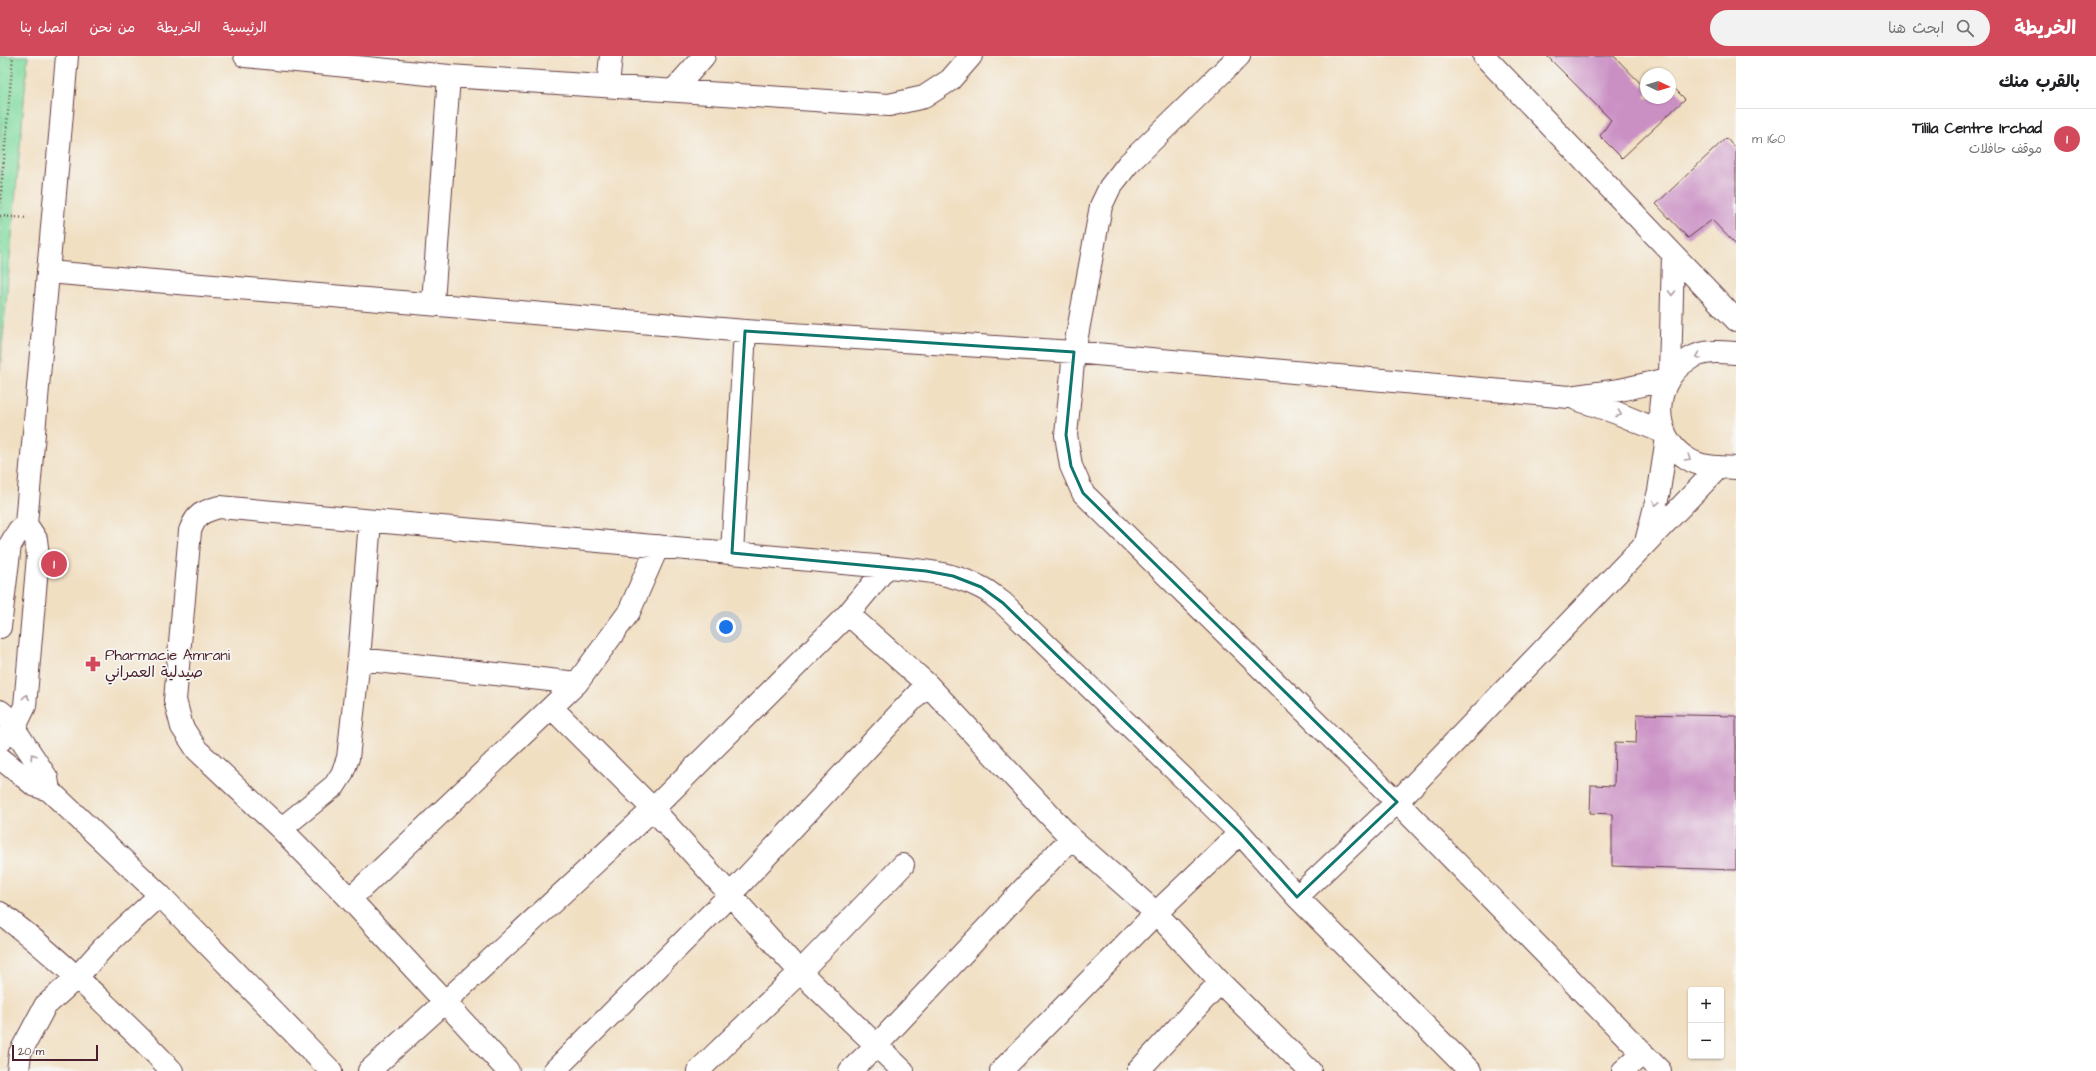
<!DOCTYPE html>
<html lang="ar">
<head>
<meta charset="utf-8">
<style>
	:root { --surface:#fff; --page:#f2f2f2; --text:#202124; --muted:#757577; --line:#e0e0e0; --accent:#d1495b }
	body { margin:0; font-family:"Architects Daughter","Playpen Sans Arabic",sans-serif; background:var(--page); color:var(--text); direction:rtl }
	.controls { position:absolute; right:12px; bottom:12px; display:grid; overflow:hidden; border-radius:4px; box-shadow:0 1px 3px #0004 }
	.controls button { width:36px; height:36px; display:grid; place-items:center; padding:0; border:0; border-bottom:1px solid var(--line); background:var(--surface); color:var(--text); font:20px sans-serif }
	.compass { position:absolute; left:1640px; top:12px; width:36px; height:36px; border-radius:50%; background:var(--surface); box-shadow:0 1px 3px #0004; rotate:94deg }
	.scale { position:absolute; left:12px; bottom:10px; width:86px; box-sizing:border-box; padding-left:4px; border:2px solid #4a1f2b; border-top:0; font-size:11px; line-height:14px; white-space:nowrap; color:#4a1f2b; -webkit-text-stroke:3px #f6f6f2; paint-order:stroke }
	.you { position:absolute; left:726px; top:571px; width:14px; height:14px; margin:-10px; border:3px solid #fff; border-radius:50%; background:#1a73e8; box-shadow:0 0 0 6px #1a73e833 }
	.badge { display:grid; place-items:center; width:26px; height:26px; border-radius:50%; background:var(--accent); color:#fff; font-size:13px; font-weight:700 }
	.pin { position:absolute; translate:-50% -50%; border:2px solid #fff; box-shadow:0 1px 4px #0006 }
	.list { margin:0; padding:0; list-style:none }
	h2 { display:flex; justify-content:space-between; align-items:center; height:52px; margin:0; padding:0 16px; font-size:17px }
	h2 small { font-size:13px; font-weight:400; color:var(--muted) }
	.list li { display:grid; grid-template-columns:26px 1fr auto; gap:12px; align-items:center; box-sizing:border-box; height:60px; padding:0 16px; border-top:1px solid var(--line) }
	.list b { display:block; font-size:15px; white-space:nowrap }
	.list p { margin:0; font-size:13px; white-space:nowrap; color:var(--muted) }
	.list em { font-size:13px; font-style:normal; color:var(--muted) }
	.icon { flex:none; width:22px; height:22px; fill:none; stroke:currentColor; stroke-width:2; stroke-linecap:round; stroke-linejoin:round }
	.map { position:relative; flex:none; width:1736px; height:1015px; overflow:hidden; direction:ltr }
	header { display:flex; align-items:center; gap:24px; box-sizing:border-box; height:56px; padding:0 20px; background:var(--accent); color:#fff }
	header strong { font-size:19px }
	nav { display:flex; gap:22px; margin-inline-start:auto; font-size:14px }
	.search { width:280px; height:36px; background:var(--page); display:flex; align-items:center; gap:10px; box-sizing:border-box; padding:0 14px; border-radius:22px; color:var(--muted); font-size:15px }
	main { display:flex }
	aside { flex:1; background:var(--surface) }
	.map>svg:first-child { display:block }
	.green { fill:#83dca2; stroke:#667e66 }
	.building { fill:#ca90c4 }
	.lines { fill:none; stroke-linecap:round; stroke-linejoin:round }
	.street-casing { stroke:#633c42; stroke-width:24 }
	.secondary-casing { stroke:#633c42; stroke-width:24 }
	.path { stroke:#633c42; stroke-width:2.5; stroke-dasharray:1 3; stroke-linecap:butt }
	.street { stroke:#fff; stroke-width:22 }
	.secondary { stroke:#fff; stroke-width:22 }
	.oneway { stroke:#ae9aa0 }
	.marked { fill:none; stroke:#0f766e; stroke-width:3; stroke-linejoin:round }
	.labels { text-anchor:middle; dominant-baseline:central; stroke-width:3.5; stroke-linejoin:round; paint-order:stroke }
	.poi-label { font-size:15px; fill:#4a1f2b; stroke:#f6f6f2; text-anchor:start }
</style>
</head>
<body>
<header>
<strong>الخريطة</strong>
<div class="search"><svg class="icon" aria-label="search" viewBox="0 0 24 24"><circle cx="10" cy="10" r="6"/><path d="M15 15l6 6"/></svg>ابحث هنا</div>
<nav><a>الرئيسية</a><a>الخريطة</a><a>من نحن</a><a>اتصل بنا</a></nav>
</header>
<main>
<aside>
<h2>بالقرب منك<small></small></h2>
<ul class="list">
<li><span class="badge">1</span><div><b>Tilila Centre Irchad</b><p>موقف حافلات</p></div><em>160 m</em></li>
</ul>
</aside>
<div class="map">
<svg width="1736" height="1015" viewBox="0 0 1736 1015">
	<rect width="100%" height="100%" fill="#f6f6f2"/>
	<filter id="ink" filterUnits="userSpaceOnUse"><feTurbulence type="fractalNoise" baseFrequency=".025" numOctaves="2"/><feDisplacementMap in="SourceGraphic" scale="8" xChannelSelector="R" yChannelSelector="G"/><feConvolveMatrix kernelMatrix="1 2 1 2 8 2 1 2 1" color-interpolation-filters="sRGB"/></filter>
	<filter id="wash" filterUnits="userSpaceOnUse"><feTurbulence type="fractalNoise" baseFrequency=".012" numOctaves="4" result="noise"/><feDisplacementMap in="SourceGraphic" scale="16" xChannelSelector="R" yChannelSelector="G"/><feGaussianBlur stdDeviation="0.9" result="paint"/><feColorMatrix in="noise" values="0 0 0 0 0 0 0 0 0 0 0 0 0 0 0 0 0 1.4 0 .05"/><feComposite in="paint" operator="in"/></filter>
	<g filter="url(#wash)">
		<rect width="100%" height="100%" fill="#f1dfc2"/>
		<path class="green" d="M0 0H28L0 314Z"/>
		<g id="blocks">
			<path class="building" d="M1547 0H1614L1644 31 1646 27V42H1670V28L1685 43 1622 102 1600 80 1611 64Z
				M1726 82 1736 93V189L1712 164 1688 182 1656 148Z
				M1637 658 1736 660V814L1612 810V758L1590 757 1591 729 1614 730 1615 686 1636 687Z"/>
		</g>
	</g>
	<g filter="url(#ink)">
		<use href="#blocks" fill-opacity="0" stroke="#633c42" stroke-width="1"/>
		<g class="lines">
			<g class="street-casing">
				<path id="street" d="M245 0 449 20 889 49 924 41 950 24 971 0
					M1239 0 1128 108 1110 131 1101 150 1074 296 1066 379 1071 410 1083 437 1397 746 1660 1015
					M1484 0 1736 264
					M608 29 611 0
					M674 34 704 0
					M48 216 745 275 1074 296 1569 341 1620 334 1668 323
					M433 247 449 20
					M1736 297C1721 296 1705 294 1691 302 1652 323 1649 380 1688 403 1702 412 1720 411 1736 412
					M1670 319 1673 198
					M1576 343 1617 357 1665 377
					M1646 486 1659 435 1667 381
					M732 497 745 275
					M848 558 927 628 1071 782 1156 857 1220 926 1310 1015
					M359 603 577 627
					M552 652 653 753 800 916 903 1015
					M0 655 6 660 47 722 49 734
					M0 702 34 729 49 734 160 839 331 1015
					M281 773 335 729 342 718 348 702 359 603 370 465
					M1297 841 1397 746 1719 411
					M350 843 577 627 629 556 658 490
					M0 857C39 886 74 918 109 952 131 973 152 993 172 1015
					M18 1015 20 997 45 950 77 921 103 892 160 839
					M369 1015 445 946 350 843 281 773 197 694 182 671 175 644 190 475C196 458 202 456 219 451L887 511C919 514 951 516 980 531 989 535 996 542 1003 547L1240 777 1297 841 1470 1015
					M508 1015 445 946 653 753 848 558 887 511
					M554 1015 730 839 927 628
					M698 1015 800 916 903 809
					M850 1015 877 989 1071 782
					M1001 1015 1156 857 1240 777
					M1138 1015 1220 926
					M1623 1015 1643 997"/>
			</g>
			<g class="secondary-casing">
				<path id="secondary" d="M0 571 10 489 19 474 26 468
					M0 685 14 673 25 650 38 500 36 483 26 468 67 0"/>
			</g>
			<path class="path" d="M0 147 13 0
				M0 160 28 162"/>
			<use href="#street" class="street"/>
			<use href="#secondary" class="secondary"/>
		</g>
		<defs><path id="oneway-chevron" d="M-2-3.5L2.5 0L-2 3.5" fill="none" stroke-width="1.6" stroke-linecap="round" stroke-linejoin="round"/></defs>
		<g class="oneway">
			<use href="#oneway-chevron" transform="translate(1672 237) rotate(91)"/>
			<use href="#oneway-chevron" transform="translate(1698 300) rotate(160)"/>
			<use href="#oneway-chevron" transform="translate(1619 358) rotate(21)"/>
			<use href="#oneway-chevron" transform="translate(1688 402) rotate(31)"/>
			<use href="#oneway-chevron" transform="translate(1656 447) rotate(102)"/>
			<use href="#oneway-chevron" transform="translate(26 641) rotate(-85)"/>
			<use href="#oneway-chevron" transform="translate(33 700) rotate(-124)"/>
		</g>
	</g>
	<path class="marked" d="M745 275 1074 296 1066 379 1071 410 1083 437 1397 746 1297 841 1240 777 1003 547 981 531 953 520 926 515 732 497Z"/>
	<defs>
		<g id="pharmacy-bare" transform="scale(1.2)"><path d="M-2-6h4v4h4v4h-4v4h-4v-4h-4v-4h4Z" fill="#d1495b" stroke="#f6f6f2" stroke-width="2.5" paint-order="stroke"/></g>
	</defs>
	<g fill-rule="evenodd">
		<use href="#pharmacy-bare" x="93" y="608"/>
	</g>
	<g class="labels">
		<g class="poi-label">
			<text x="105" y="599">Pharmacie Amrani<tspan x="105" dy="17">صيدلية العمراني</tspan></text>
		</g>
	</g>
</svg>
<div class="controls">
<button>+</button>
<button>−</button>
</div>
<svg class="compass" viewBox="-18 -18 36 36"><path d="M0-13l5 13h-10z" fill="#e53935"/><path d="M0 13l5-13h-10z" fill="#757577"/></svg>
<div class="scale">20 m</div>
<div class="you"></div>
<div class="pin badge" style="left:54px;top:508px">1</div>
</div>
</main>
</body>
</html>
